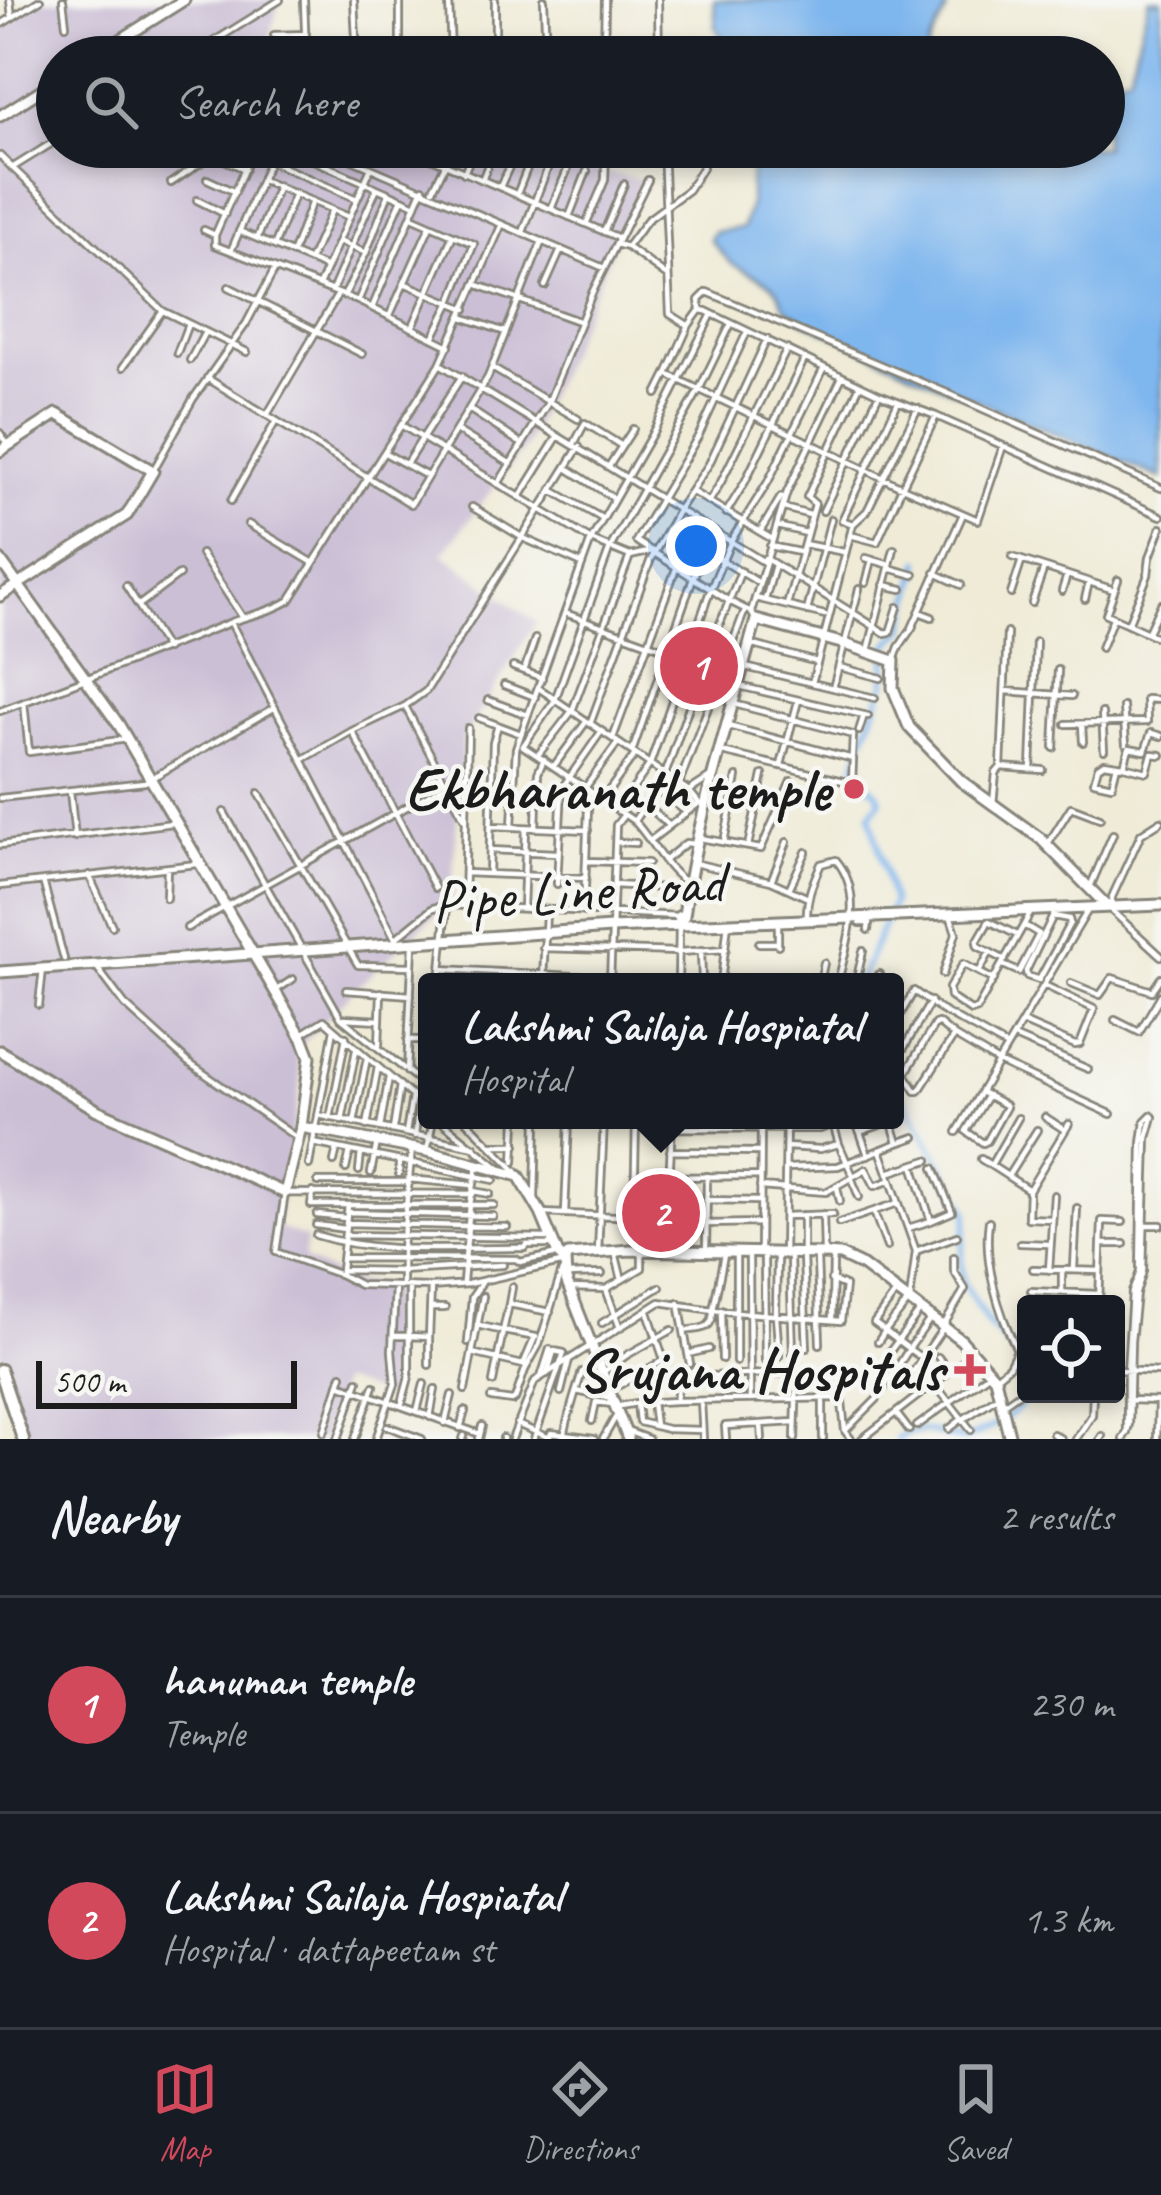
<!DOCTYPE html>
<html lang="en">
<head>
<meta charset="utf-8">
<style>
	:root { --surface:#171b24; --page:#242831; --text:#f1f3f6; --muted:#9ea1a6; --line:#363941; --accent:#d1495b }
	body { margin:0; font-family:Caveat,sans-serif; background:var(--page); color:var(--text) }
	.controls { position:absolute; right:36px; bottom:36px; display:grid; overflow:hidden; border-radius:12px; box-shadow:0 6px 18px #0003 }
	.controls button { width:108px; height:108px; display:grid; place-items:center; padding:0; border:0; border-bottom:3px solid var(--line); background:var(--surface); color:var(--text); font:60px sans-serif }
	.scale { position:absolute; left:36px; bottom:30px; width:261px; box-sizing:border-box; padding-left:12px; border:6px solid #1c1c1c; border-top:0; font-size:33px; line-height:42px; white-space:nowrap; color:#1c1c1c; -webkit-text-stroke:9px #f6f6f2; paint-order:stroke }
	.you { position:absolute; left:696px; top:546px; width:42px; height:42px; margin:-30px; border:9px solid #fff; border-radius:50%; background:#1a73e8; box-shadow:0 0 0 18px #1a73e833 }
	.badge { display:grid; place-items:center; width:78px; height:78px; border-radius:50%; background:var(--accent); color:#fff; font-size:39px; font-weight:700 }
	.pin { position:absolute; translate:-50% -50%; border:6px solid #fff; box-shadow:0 3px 12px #0006 }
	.popup { position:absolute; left:418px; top:973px; width:486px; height:156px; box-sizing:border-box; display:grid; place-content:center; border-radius:12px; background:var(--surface); filter:drop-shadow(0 3px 9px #0005); font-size:39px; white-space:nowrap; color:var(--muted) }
	.popup b { font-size:45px; color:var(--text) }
	.popup::after { content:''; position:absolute; left:50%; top:100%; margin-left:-24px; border:24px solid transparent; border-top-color:var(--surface) }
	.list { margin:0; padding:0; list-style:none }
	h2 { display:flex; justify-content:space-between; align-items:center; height:156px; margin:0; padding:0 48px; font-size:51px }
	h2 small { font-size:39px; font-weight:400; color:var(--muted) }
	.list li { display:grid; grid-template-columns:78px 1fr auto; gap:36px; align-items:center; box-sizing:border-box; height:216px; padding:0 48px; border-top:3px solid var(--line) }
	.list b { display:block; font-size:45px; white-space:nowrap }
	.list p { margin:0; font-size:39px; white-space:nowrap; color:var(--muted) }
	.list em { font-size:39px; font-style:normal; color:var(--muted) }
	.icon { flex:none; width:66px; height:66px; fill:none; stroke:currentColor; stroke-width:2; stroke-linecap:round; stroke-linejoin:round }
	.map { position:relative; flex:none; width:1161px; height:1439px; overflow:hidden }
	.search { position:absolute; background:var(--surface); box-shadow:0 6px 18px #0003; left:36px; right:36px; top:36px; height:132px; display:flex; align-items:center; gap:30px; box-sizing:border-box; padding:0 42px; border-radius:66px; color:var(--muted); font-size:45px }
	.sheet { height:588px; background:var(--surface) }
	nav { display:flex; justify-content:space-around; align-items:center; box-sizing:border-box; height:168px; border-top:3px solid var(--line); background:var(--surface); font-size:33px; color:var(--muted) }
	nav a { display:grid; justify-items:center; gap:6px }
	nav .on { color:var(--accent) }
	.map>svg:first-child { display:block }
	.industrial { fill:#cbbfd5 }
	.water { fill:#7eb6ee; stroke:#4d6985; stroke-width:3 }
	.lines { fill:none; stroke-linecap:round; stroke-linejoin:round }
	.canal { stroke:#7eb6ee; stroke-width:6 }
	.street-casing { stroke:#86847a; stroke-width:10 }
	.secondary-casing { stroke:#86847a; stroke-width:15 }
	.primary-casing { stroke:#86847a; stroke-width:16 }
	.street { stroke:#fff; stroke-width:4.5 }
	.secondary { stroke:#fff; stroke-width:9 }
	.primary { stroke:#fff; stroke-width:10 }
	.poi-dot { fill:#d1495b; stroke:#f6f6f2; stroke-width:4.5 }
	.labels { text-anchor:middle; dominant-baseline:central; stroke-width:9; stroke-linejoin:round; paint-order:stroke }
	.poi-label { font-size:60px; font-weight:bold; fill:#1c1c1c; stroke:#f6f6f2; text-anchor:end }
	.street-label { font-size:60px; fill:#1c1c1c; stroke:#f6f6f2 }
</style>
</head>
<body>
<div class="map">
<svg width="1161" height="1439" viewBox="0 0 1161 1439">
	<rect width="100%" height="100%" fill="#f6f6f2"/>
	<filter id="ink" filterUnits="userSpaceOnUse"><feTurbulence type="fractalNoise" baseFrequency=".00833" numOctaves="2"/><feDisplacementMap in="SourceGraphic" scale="24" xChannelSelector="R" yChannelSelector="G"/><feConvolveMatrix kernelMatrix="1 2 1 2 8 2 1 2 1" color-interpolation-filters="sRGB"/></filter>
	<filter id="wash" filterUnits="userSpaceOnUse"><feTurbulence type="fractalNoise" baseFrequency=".004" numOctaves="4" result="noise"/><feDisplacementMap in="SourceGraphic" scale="48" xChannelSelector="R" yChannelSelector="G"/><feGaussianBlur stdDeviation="2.7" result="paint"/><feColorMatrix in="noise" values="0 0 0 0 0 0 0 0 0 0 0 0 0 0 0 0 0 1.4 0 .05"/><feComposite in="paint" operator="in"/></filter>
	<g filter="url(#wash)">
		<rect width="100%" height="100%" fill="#efebd7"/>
		<path class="industrial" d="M43 0H280L264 57H57V147H515L529 156 644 180 525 447 443 554 536 622 463 739 451 900 354 990 296 1051 301 1080 277 1227 306 1239 304 1260 355 1283 392 1284 393 1398 341 1381 323 1439H23L0 1368V27Z"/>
		<path class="water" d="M714 0H939L946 6V12L928 46V54L932 57H733L716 28Z
			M1149 0H1161V478L930 381 803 321 785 307 777 290 768 282 732 264 710 240 714 232 743 228 750 204 751 147H1104V81L1129 74Z"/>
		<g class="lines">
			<path class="canal" d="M859 982 893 903 870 815 881 800C875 785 867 785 853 780L863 740 885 684 887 646 904 629 920 562
				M895 1082 968 1212 961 1261 963 1282 988 1324 1026 1364
				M897 1439C916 1422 939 1435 961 1439
				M963 1439C988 1431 1015 1416 1030 1394"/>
		</g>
	</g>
	<g filter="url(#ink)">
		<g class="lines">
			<g class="street-casing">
				<path id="street" d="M10 0 12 18
					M63 0 66 25
					M304 0 306 57
					M354 0 357 57
					M400 0V57
					M449 0 451 57
					M495 0V57
					M544 0 546 54
					M658 0 659 57
					M0 25 40 0
					M274 35 306 34
					M189 57 280 0
					M518 57 659 51 706 52 711 57
					M604 57 605 0
					M254 147 215 235V245L358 301 449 346
					M283 147 416 205
					M322 147 604 268
					M405 147 619 238
					M663 147 670 314 686 324
					M212 155 245 169
					M0 156 163 311 247 352
					M312 160 318 147
					M269 161 357 199
					M12 168 57 140
					M464 173 475 147
					M207 179 235 192
					M262 180 349 217
					M482 180 495 147
					M171 183 212 155 217 147
					M500 187 516 152
					M433 189 454 147
					M517 194 528 166
					M197 200 225 214
					M551 209 568 168
					M412 217 474 244 451 302 434 336
					M569 217 587 171
					M587 222 605 180 606 147
					M204 230 215 235
					M239 231 327 268
					M523 232 550 162 549 147
					M604 232 624 184
					M258 237 278 186
					M339 241 366 253
					M275 244 295 193
					M616 244 627 247 667 276
					M627 247 647 220 688 190 702 168 709 147
					M231 251 275 147
					M293 252 312 201
					M310 260 332 210
					M320 283 371 168
					M406 284 466 309
					M475 284 581 322
					M545 286 561 250
					M229 287 362 354
					M332 291 377 188
					M344 296 366 253 389 193
					M358 301 402 199
					M372 308 423 188
					M700 310 699 300 707 292 945 392 1161 488
					M389 317 430 226
					M462 317 505 332
					M412 328 453 235
					M747 332 699 435 636 541 729 601 751 612
					M177 353 188 324
					M190 360 205 332
					M440 364 764 562
					M123 367 161 313
					M492 368 578 419
					M207 378 411 504 488 377 542 241
					M657 394 667 374
					M469 409 519 442
					M267 415 337 296
					M936 416 902 487 667 374 689 325 700 310 706 311 879 394 936 416 1161 516
					M401 425 591 540 630 556 653 551
					M456 430 511 464
					M0 433 9 446
					M574 444 585 423 622 446
					M385 453 427 476
					M406 464 462 376
					M609 466 633 429
					M567 468 612 497
					M153 471 193 399 246 324 274 271
					M498 484 549 401 592 293 648 180
					M552 490 603 519
					M691 491 772 539
					M520 497 558 436
					M231 501 276 421
					M709 502 721 482 787 349
					M472 507 523 538 582 564
					M784 508 810 515
					M823 511 879 394
					M726 513 745 482 805 358
					M248 524 312 562
					M853 524 842 520 898 402
					M777 526 806 533
					M668 528 756 581
					M760 532 781 497
					M850 535 877 542 902 487 978 520 1003 446
					M804 544 844 552
					M770 546 799 552
					M201 554 243 618
					M1012 557 1114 590
					M765 558 885 633 890 632 898 607
					M866 558 890 565
					M889 568 914 575
					M935 573 961 585
					M1118 580 1106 614 1161 639
					M866 583 872 560
					M884 585 902 589
					M126 586 166 649
					M1062 591 1067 575
					M1011 594 1022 560
					M755 598 825 615
					M1085 599 1089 582
					M765 600 775 565
					M1032 603 1044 568
					M139 605 179 575
					M787 605 815 504 807 497 860 385
					M807 611 831 519
					M919 612 932 617
					M565 613 740 676
					M756 620 751 612 787 492 842 377
					M1128 624 1148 575 1150 557 1161 528
					M232 625 398 944
					M1148 632 1161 604
					M750 644 817 662
					M1101 648 1113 618
					M868 651 894 549
					M894 661 899 647 912 628 963 514
					M513 667 542 678
					M745 667 875 698
					M839 667 881 678
					M524 671 535 639
					M812 683 853 524 867 511 918 408
					M504 685 535 697
					M739 686 868 716
					M833 688 859 589
					M540 689 689 791 699 803 706 806
					M1006 691 1072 696
					M488 700 528 715
					M24 702 29 752 128 739
					M734 704 853 735 852 756
					M405 706 464 818
					M1123 707 1126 744
					M0 711C77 683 153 653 229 623 249 615 272 612 290 600L440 364 502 224
					M1102 713 1104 750
					M479 718 521 734
					M590 724 651 559 679 509 709 464 767 339
					M1066 724 1147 722 1146 699 1161 700
					M1082 724 1083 742
					M352 731 435 888
					M859 731 864 715
					M613 738 687 539
					M523 746 555 700 610 548 699 390 731 324
					M523 746 634 821C651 838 668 874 687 882
					M1054 748 1058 670
					M632 752 693 578 706 550
					M722 752 852 783 853 759 728 726
					M538 755 572 711 630 556
					M302 760 352 731 405 706 426 691 579 447
					M781 765 798 701
					M1117 765 1104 763 1098 767 1094 781 1112 785 1117 765 1124 766 1129 748 1145 751 1151 733 1161 736
					M554 766 586 722
					M1124 766 1147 772 1152 754 1161 755
					M1001 767 1043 770
					M1031 769 1036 642
					M679 784 745 610
					M585 788 617 744
					M656 789 685 811
					M70 791 75 837
					M689 791 709 778
					M259 793 358 965 412 966
					M468 796 492 797
					M0 798 145 782 274 708
					M602 800 634 756
					M646 804 668 825
					M993 804 996 773 1001 767 1007 633
					M618 811 650 764 711 588 731 541 768 482 824 368
					M224 812 341 1018 427 1087
					M634 821 665 775 704 664 741 571
					M492 826 588 830
					M512 826 516 748 591 540 652 434 712 314
					M536 828 538 773 544 759
					M700 838 761 849 791 781
					M651 840 699 803
					M616 842 636 843
					M724 842 737 777
					M1049 842 1071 807 1100 818
					M0 845 173 823
					M748 846 763 775
					M490 850 556 853
					M665 860 686 843 695 844
					M587 861 648 863
					M694 863 771 881 806 897
					M465 873 586 878
					M489 874 493 742 498 725
					M89 875 112 926
					M43 881 64 959
					M771 881 787 842
					M557 884 562 788 601 732
					M614 885 665 888
					M0 886 197 864
					M1090 887 1113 834
					M789 889 806 852
					M166 898 167 868
					M464 906 468 728
					M1111 906 1112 897 1141 834 1161 821
					M523 908 526 829
					M1112 911 1161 956
					M584 912 588 808 595 796
					M1053 916 1069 919 1070 923 1039 980 1027 976 1026 971Z
					M860 917V923H869L868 930
					M807 920C806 898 812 884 821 864L836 860C865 894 847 943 838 982
					M778 921V945
					M187 928 468 773
					M396 938 433 908 447 905 679 916
					M759 943H778
					M543 948 679 952 726 949
					M701 950 702 982
					M1005 960 978 946 977 942 989 921 1017 935
					M95 965 125 1005 189 1063 297 1138
					M1003 965 1019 972 1039 934 1024 925
					M441 969 610 978
					M979 972 990 952
					M943 974 956 933 951 918
					M994 980 963 964 949 988 950 997 971 1011 977 1009 1031 912
					M440 982 447 905
					M543 982 546 911
					M610 982 616 825 623 816
					M678 982 679 926
					M721 982 728 923
					M820 982 824 963
					M856 982 863 951
					M874 982 879 974
					M1071 983 1100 995 1112 978 1152 991 1161 978
					M346 990 411 995
					M275 991 293 979
					M39 1005 43 969
					M344 1018 380 1020
					M1115 1020 1139 1032 1161 995
					M1022 1022 1075 1045 1080 1044 1094 1009 1044 985
					M895 1024 914 991 939 1009 1007 1047
					M300 1035 324 1020 427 1109
					M954 1036 938 1023 935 1024 905 1074 916 1091H919L954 1036 998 1062 1111 1114
					M1014 1037 1088 1069
					M408 1040H427
					M895 1043 904 1048 931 1001
					M379 1046 381 992
					M407 1072 413 946
					M981 1092 1005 1105 1006 1107 987 1141 983 1143 966 1131 988 1095
					M318 1115 475 1147
					M1045 1117 1065 1130
					M330 1118 346 1037
					M440 1120 499 1168
					M466 1120 516 1171
					M832 1120 839 1144
					M854 1120 860 1132 891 1121
					M891 1120 898 1143 880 1150 916 1251 957 1236
					M342 1121 356 1050
					M354 1123 367 1058
					M367 1126 378 1067
					M380 1128 389 1077
					M672 1128 820 1129 845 1120
					M393 1130 400 1085
					M860 1132 868 1155
					M957 1132 1088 910
					M406 1133 412 1097
					M415 1136 419 1102
					M313 1143 494 1180
					M898 1143 915 1137
					M492 1145H516
					M786 1147 820 1149 839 1144 853 1176
					M427 1151 433 1120
					M670 1151 760 1152
					M981 1159 1029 1190
					M334 1162 337 1148
					M514 1162 516 1120
					M309 1165 334 1029
					M913 1165 931 1221 952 1212 934 1168
					M991 1165 1018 1118
					M787 1168 838 1166 880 1150
					M346 1169 350 1151
					M359 1171 361 1153
					M371 1173 377 1142
					M888 1173 928 1160
					M399 1174V1162
					M1008 1176 1037 1130
					M669 1177 759 1176
					M851 1177 859 1197
					M408 1179 473 1185
					M318 1182H408
					M760 1187 826 1192 866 1169 875 1186 891 1180
					M837 1187 840 1201
					M473 1191 490 1194
					M313 1192 311 1205H494
					M535 1198 537 1120
					M706 1200 760 1201
					M348 1205 341 1270 401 1271 503 1265
					M347 1212 493 1216
					M874 1212 887 1247
					M541 1213 666 1218
					M565 1213 569 1120
					M823 1214 824 1251
					M317 1215 346 1218
					M803 1215V1251
					M634 1216 636 1120
					M785 1216 833 1214
					M1052 1219 1028 1218 1029 1190 1069 1124
					M989 1221C983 1263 999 1313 1017 1350L1009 1366 995 1378
					M346 1223 507 1227
					M839 1223 898 1203
					M706 1224 760 1223
					M316 1225 345 1229
					M1144 1225H1161
					M908 1228 931 1221
					M316 1235C382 1256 456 1247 525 1248L527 1245H552
					M345 1235 549 1238
					M1020 1243 1048 1244
					M1102 1244H1124
					M687 1251 688 1179
					M916 1251 910 1299 885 1331 909 1349 930 1319
					M598 1252 604 1120
					M615 1252 622 1280
					M666 1252 672 1120
					M706 1252 707 1176
					M760 1252 761 1120
					M784 1254 786 1120
					M736 1255V1362
					M749 1256 750 1400
					M764 1256 765 1361
					M777 1256 776 1316 779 1356
					M790 1257 793 1354
					M803 1257 807 1348
					M817 1257 820 1344
					M344 1258 516 1259 520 1262 558 1254
					M1074 1268 1077 1208
					M1033 1269 1099 1271
					M341 1270V1275L360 1285 431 1287 468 1284 561 1263
					M1049 1270 1054 1195
					M341 1275 276 1252 285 1193 473 1194
					M566 1275 602 1274
					M463 1282 470 1204 478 1163
					M402 1285V1248L412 1148
					M570 1288 606 1289 642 1268V1253
					M606 1289 620 1328
					M1031 1291 1098 1294
					M1062 1292V1270
					M483 1296 472 1353 523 1365 535 1337
					M679 1303 690 1364
					M509 1304 512 1287
					M1099 1304 1102 1221 1123 1222
					M430 1308H445
					M721 1310 722 1359
					M832 1318 833 1258
					M602 1323 660 1287
					M477 1325 503 1331 493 1382
					M944 1325 965 1289 954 1271V1257
					M684 1331C701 1328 713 1331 713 1310L841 1321 845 1286 831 1280
					M393 1336H409V1286
					M429 1337V1365
					M536 1337 503 1331 509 1304 550 1312
					M1024 1337H1026
					M468 1342 472 1297 483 1281
					M878 1342 885 1331 874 1323 895 1294
					M688 1354 709 1349
					M888 1354 920 1311
					M938 1357 949 1372
					M919 1364 971 1430
					M1116 1370 1161 1372
					M602 1373 627 1355 672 1330
					M541 1377 550 1349
					M339 1384 480 1434
					M904 1385 943 1328
					M465 1390 472 1353
					M576 1391 612 1398
					M609 1391 664 1360 648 1312
					M561 1392 569 1360
					M591 1395 593 1379
					M491 1398 512 1401 515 1399 525 1370 539 1345 562 1271
					M1129 1400 1159 1401
					M676 1401 679 1377 797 1373 795 1439
					M701 1401 703 1439
					M652 1402 655 1426
					M402 1403 409 1377V1336L429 1337 431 1287
					M637 1403 639 1422 667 1429 702 1430
					M1002 1405 1026 1388
					M620 1406 637 1403 676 1401 839 1398 842 1402 845 1431 851 1439
					M417 1411 424 1384
					M896 1413 909 1430
					M430 1417 435 1389
					M962 1420 997 1397
					M592 1421 596 1402 612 1404
					M445 1423 452 1395
					M517 1424 550 1438
					M761 1424 762 1439
					M387 1426 422 1439
					M917 1426 987 1375
					M460 1428 465 1411
					M949 1429 962 1419
					M624 1430 648 1439
					M845 1431 877 1399 909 1349 922 1358
					M324 1432 342 1375
					M1053 1434 1061 1439
					M338 1439 358 1381
					M355 1439 374 1386
					M376 1439 395 1384 392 1351 395 1286
					M463 1439 464 1436
					M479 1439 482 1426
					M503 1439V1438
					M512 1439 535 1381 660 1302 713 1310 724 1255
					M534 1439 564 1353 554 1351 547 1374
					M549 1439 551 1433 594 1439
					M564 1439C567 1416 575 1395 582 1372
					M603 1439 615 1418
					M726 1439 725 1426 795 1422
					M823 1439V1386
					M862 1439 971 1355
					M1076 1439 1092 1415 1093 1394
					M1100 1439 1102 1436
					M1123 1439C1126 1434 1128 1430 1129 1424L1131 1341 1136 1293 1143 1271 1147 1138 1153 1117 1151 1115 1145 1121 1142 1143 1140 1272 1132 1292 1127 1371V1433
					M1157 1439 1158 1401"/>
			</g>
			<g class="secondary-casing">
				<path id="secondary" d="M93 57 184 0
					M0 116 57 80
					M0 451 57 414 153 471 127 515 0 596
					M0 560 119 725 303 1039 310 1057 301 1127
					M679 926 680 916H684C697 816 730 717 756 620L845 644 894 661 893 688 909 727 961 781 1041 839 1108 907
					M0 972 611 928 1161 905
					M0 1051 97 1110 285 1193 301 1127 427 1151 519 1176 541 1213 558 1254 565 1260 566 1280 628 1439
					M565 1260 568 1255 630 1250 824 1254 840 1255 863 1266 961 1340 995 1378 1010 1439"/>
			</g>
			<g class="primary-casing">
				<path id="primary" d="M0 1370 23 1439"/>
			</g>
			<use href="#street" class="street"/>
			<use href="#secondary" class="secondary"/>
			<use href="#primary" class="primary"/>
		</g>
	</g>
	<g class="poi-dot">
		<circle cx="854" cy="789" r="12"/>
		<path d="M964 1352h12v12h12v12h-12v12h-12v-12h-12v-12h12z"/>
	</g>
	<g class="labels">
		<g class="poi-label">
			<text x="830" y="789">Ekbharanath temple</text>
			<text x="943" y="1370">Srujana Hospitals</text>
		</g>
		<g class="street-label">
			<text transform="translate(578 891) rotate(-4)">Pipe Line Road</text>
		</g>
	</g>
</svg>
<div class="controls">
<button><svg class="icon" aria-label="locate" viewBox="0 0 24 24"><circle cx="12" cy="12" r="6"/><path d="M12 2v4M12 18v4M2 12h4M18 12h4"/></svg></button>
</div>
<div class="scale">500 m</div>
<div class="you"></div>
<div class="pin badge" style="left:699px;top:666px">1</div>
<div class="pin badge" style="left:661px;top:1213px">2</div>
<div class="popup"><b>Lakshmi Sailaja Hospiatal</b>Hospital</div>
<div class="search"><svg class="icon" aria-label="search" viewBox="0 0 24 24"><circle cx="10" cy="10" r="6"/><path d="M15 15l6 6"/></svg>Search here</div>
</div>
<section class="sheet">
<h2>Nearby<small>2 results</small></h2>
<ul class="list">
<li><span class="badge">1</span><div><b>hanuman temple</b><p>Temple</p></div><em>230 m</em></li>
<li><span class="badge">2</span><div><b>Lakshmi Sailaja Hospiatal</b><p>Hospital · dattapeetam st</p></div><em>1.3 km</em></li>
</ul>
</section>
<nav>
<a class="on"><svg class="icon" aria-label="map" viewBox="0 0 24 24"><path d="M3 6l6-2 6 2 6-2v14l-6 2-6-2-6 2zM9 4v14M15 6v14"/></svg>Map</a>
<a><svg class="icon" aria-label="directions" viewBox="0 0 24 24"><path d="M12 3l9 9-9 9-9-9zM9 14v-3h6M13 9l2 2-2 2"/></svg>Directions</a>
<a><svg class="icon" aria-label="saved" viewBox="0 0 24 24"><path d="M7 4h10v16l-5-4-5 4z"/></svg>Saved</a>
</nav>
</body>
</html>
